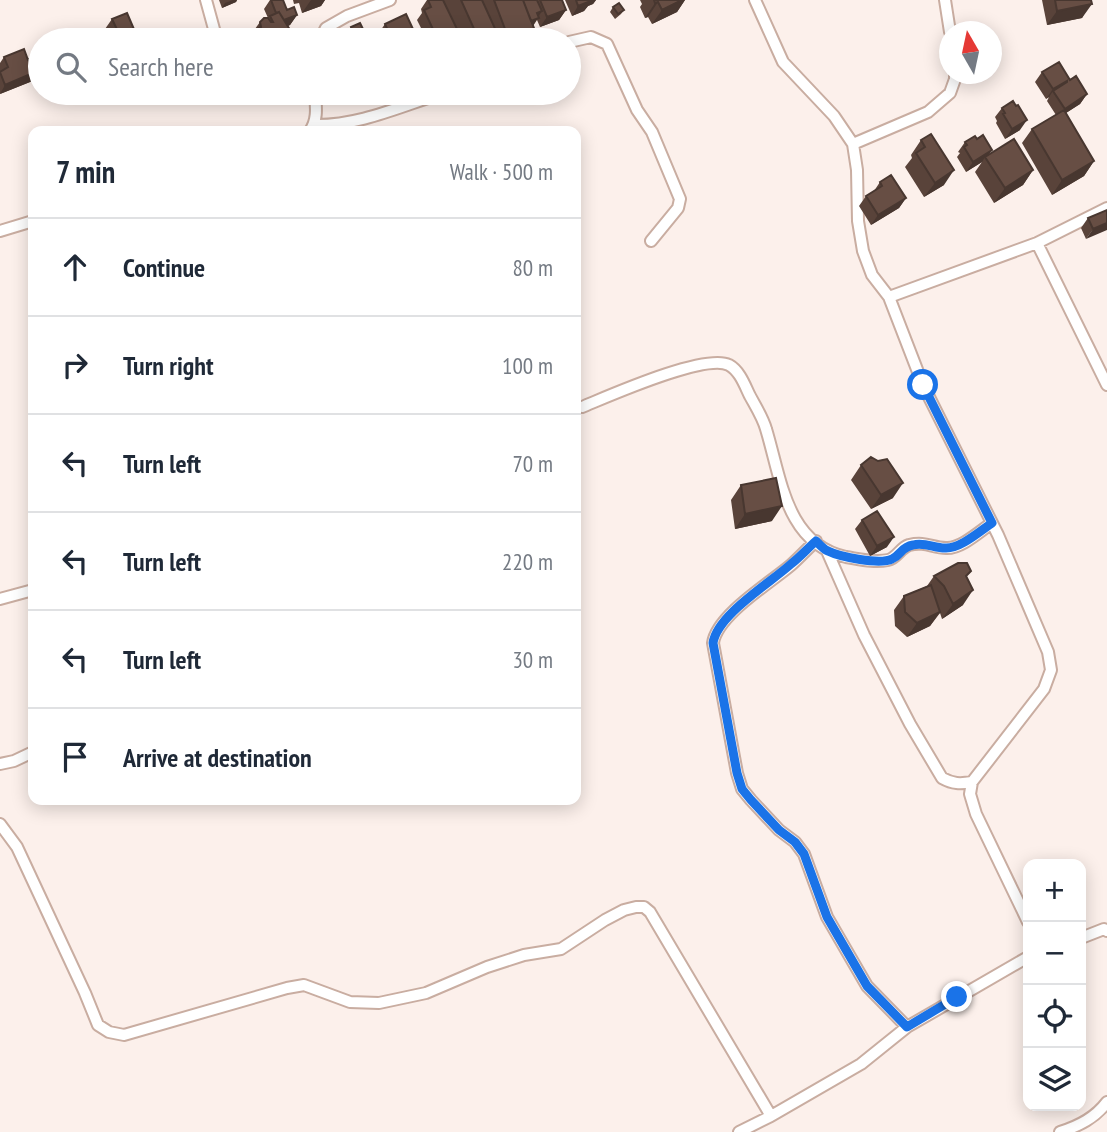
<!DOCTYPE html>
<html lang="en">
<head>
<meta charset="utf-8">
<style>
	:root { --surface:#fff; --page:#f6f6f7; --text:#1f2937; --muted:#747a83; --line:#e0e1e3 }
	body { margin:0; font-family:"PT Sans Narrow",sans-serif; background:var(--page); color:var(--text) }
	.controls { position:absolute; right:21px; bottom:21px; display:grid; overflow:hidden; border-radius:14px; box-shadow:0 4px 18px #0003 }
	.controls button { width:63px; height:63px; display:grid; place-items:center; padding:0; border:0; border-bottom:2px solid var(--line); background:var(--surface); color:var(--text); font:35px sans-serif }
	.compass { position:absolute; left:939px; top:21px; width:63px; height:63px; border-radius:50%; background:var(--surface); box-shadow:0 4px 18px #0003; rotate:351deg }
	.stop { position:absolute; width:21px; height:21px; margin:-16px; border:5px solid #1a73e8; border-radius:50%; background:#fff }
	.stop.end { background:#1a73e8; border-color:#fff; box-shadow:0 2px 7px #0008 }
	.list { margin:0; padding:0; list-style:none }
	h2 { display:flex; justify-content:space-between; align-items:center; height:91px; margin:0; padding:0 28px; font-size:30px }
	h2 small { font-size:23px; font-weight:400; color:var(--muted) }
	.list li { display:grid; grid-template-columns:46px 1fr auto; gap:21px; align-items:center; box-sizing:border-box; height:98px; padding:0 28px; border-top:2px solid var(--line) }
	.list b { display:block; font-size:26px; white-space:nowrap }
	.list em { font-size:23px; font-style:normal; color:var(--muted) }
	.icon { flex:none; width:38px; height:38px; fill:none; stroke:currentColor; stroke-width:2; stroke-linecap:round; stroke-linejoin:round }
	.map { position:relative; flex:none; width:1107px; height:1132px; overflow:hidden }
	.search { position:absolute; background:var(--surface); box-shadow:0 4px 18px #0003; left:28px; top:28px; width:553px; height:77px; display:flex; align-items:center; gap:18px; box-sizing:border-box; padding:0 24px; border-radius:38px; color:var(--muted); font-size:26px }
	.panel { position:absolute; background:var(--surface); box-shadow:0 4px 18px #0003; left:28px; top:126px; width:553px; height:679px; border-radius:14px }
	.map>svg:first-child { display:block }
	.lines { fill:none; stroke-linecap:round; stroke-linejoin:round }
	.minor-casing { stroke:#c9ada1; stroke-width:14 }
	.minor { stroke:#fff; stroke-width:10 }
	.wall { fill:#59433a }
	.shaded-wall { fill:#483730 }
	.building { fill:#674e44; stroke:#483730; stroke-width:2 }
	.route { stroke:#1a73e8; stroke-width:9 }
</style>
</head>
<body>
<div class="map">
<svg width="1107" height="1132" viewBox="0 0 1107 1132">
	<rect width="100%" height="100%" fill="#fcf0eb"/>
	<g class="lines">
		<g class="minor-casing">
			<path id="minor" d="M206 0 217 40
				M755 0 783 62 834 116 853 144 857 170 858 221 863 251 872 275 889 297 923 385 998 535 1048 652 1051 670 1044 689 972 782 970 794 976 814 1028 922
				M945 0 950 32
				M320 40 326 28 347 16 390 0
				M569 42 591 37 607 44 637 110 652 132 680 199 678 208 651 241
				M314 125C359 126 401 106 443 93
				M310 131C318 119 316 107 315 93
				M853 144 928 112 950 93 955 79V74
				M0 231 33 221
				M1037 243 1107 385
				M889 297 1037 243 1107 208
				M582 407C609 396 705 353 729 365 740 371 745 386 750 396 756 407 763 418 766 429 781 478 786 544 846 557 859 559 874 563 888 560 897 558 900 548 909 545 926 541 932 548 946 548 961 549 980 531 992 523
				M816 541C807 549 800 557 791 565 770 583 717 615 713 643L737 773 742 789 751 800 779 830 795 842 804 854 827 917 867 986 907 1027
				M827 551 864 635 910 724 942 778C953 784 960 784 972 782
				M0 599 33 590
				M0 764 14 761 33 752
				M0 824 17 847 85 993 98 1025 109 1032 124 1035 287 988 304 985 350 1002 379 1003 426 993 487 967 524 955 561 949 605 920 624 910 636 907H644L650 912 771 1116
				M1081 938 1104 929 1107 931
				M739 1132 771 1116 861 1064 907 1027 1028 957
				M1060 1132C1079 1126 1095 1118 1107 1102"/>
		</g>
		<use href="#minor" class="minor"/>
	</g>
	<path class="wall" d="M219 0H237L236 2 222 8Z
		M270 0H283L287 10 297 15 290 25 288 26 293 40H247L260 22 268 18 264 9Z
		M293 0H325L321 6 302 13 299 3 294 4Z
		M427 0H537L538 1V0H562L566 10 559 20 540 27 537 20 533 26 534 40H457L454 33 450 39 446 40H427L417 20 422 13 421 9Z
		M565 0H596L593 4 588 6 584 11 572 16Z
		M640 0H685L677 12 652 24 648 17 645 18 640 7 642 4Z
		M1042 0H1091L1082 18 1047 25Z
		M613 7 624 10 621 14 615 19 610 12Z
		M112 19 136 34 131 40H111L105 29Z
		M385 24 418 40H381L378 34Z
		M351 27 363 29 360 34 351 39 347 32Z
		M4 57 35 80 0 94V63Z
		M1042 72 1070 80 1087 94 1080 104 1066 113 1094 161 1084 176 1052 195 1022 143 1032 129 1056 115 1047 101 1049 97 1046 99 1035 82Z
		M172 93H203L177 103Z
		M1002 108 1020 130 1005 139 996 123 997 121 995 117Z
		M931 134 944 185 924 197 905 167 912 158 911 155 921 140Z
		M965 142 989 154 1033 170 1023 185 994 203 975 172 982 162 966 172 957 157 960 153 958 152Z
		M880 182 906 198 899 208 871 225 859 206 866 196 874 191Z
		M1107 210 1086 239 1081 228 1088 218Z
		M861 465 893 498 871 509 851 480Z
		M741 485 772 521 735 529 731 500Z
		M862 520 887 547 870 556 855 529Z
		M971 571 966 577 963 605 942 619 940 613 930 626 907 637 895 626 894 610 904 596 927 586 934 576Z"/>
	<path class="shaded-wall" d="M233 0H237L236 2 222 8 225 3Z
		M311 0H325L321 6 302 13Z
		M588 0H596L593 4 588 6 584 11 572 16 578 6Z
		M682 0H685L677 12 652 24 662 10Z
		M658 2 648 17 645 18 655 3Z
		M1092 4 1082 18 1047 25 1057 11Z
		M566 10 559 20 540 27 547 17Z
		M542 11 532 27 526 24 537 13Z
		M297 15 290 25 273 32 280 22Z
		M363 29 360 34 351 39 354 34Z
		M457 29 450 39 446 40H435L437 38Z
		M136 34 131 40H122Z
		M40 70 35 80 0 94 5 85Z
		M1067 81 1060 91H1053L1049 97 1046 99 1053 89Z
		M184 93H203L177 103Z
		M1087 94 1080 104 1058 118 1065 109Z
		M1027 120 1020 130 1005 139 1012 129Z
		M992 150 986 159 985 157 982 162 966 172 973 162Z
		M1094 161 1084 176 1052 195 1062 180Z
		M954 170 944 185 924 197 935 183Z
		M1033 170 1023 185 994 203 1005 188Z
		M906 198 899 208 871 225 878 215Z
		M1107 223V230L1086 239 1093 229Z
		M903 483 893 498 871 509 881 495Z
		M782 506 772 521 735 529 745 514Z
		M894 537 887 547 870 556 877 546Z
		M973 590 963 605 942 619 953 604Z
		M940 612 930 626 907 637 917 623Z"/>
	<path class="building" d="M271 0H283L287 10 294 7 297 15 284 20 279 12 276 13Z
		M428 0H443L457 29 437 38 424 10 431 7Z
		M461 0H482L497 33 505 29 494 0H523L537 36 525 40H479Z
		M523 0H537L542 11 537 13 539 18 531 21Z
		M540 0H562L566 10 547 17Z
		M576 0H591V1L578 6Z
		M654 0H682L662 10 658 2 655 3Z
		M1055 0H1091L1092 4 1057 11Z
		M619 3 624 10 618 14 613 7Z
		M279 12 295 38 290 40H259L253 31 261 27 260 22 264 18H268L271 22H273L270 16Z
		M127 13 136 34 122 40 112 19Z
		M406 14 418 40H392L385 24Z
		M360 23 363 29 354 34 351 27Z
		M24 49 28 60 36 56 40 66V70L5 85 0 72 8 67 4 57Z
		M1059 62 1070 80 1076 76 1087 94 1065 109 1053 91 1067 82V81L1053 89 1042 72Z
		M1013 101 1016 106 1018 105 1027 120 1012 129 1003 114 1005 113 1002 108Z
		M1064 110 1094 161 1062 180 1032 129Z
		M931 134 954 170 935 183 916 153 925 147 921 140Z
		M983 135 992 150 973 162 964 147 967 145 965 142 975 136 977 139Z
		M1014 139 1033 170 1005 188 985 157Z
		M891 175 906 198 878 215 866 196 882 186 880 182Z
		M1107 210V223L1093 229 1088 218Z
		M871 457 878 461 887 459 903 483 881 495 861 465Z
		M776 478 782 506 745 514 741 485Z
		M877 511 894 537 877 546 862 520Z
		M958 563H967L971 571 966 576 973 590 953 604 944 586 934 576Z
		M931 585 940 612 917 623 905 612 904 596Z"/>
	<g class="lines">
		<path class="route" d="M923 385 992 523C980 531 960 549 945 548 934 548 925 542 913 545 901 547 901 555 892 559 880 565 840 557 828 551 823 549 819 544 816 541 807 549 800 557 791 564 770 583 717 615 713 643L737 773 742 789 751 800 779 830 795 842 804 854 827 917 867 986 907 1027 957 997"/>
	</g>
</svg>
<div class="controls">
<button>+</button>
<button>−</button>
<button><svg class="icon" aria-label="locate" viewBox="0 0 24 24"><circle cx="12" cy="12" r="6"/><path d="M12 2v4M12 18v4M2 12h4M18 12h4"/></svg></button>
<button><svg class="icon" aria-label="layers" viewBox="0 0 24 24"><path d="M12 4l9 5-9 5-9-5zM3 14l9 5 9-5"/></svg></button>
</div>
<svg class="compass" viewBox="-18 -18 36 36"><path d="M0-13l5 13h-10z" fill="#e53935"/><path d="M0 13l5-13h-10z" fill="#747a83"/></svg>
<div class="stop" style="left:923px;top:385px"></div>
<div class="stop end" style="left:957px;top:997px"></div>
<div class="search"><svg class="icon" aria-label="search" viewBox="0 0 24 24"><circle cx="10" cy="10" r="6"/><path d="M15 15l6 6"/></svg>Search here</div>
<section class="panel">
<h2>7 min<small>Walk · 500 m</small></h2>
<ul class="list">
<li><svg class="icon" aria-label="ahead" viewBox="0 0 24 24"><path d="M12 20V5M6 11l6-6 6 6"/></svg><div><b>Continue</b></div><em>80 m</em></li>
<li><svg class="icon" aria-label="right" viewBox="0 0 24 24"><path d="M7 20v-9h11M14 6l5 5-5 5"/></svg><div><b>Turn right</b></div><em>100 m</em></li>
<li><svg class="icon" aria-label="left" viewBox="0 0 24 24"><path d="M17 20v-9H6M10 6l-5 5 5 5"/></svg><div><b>Turn left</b></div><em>70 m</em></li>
<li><svg class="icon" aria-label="left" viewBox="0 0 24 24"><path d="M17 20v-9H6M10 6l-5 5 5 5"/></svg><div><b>Turn left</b></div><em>220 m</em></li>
<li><svg class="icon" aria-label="left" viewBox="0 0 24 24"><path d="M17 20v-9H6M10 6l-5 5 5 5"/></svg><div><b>Turn left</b></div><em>30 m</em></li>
<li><svg class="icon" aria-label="arrive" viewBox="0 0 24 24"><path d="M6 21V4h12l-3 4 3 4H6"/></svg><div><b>Arrive at destination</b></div></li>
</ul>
</section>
</div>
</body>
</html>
